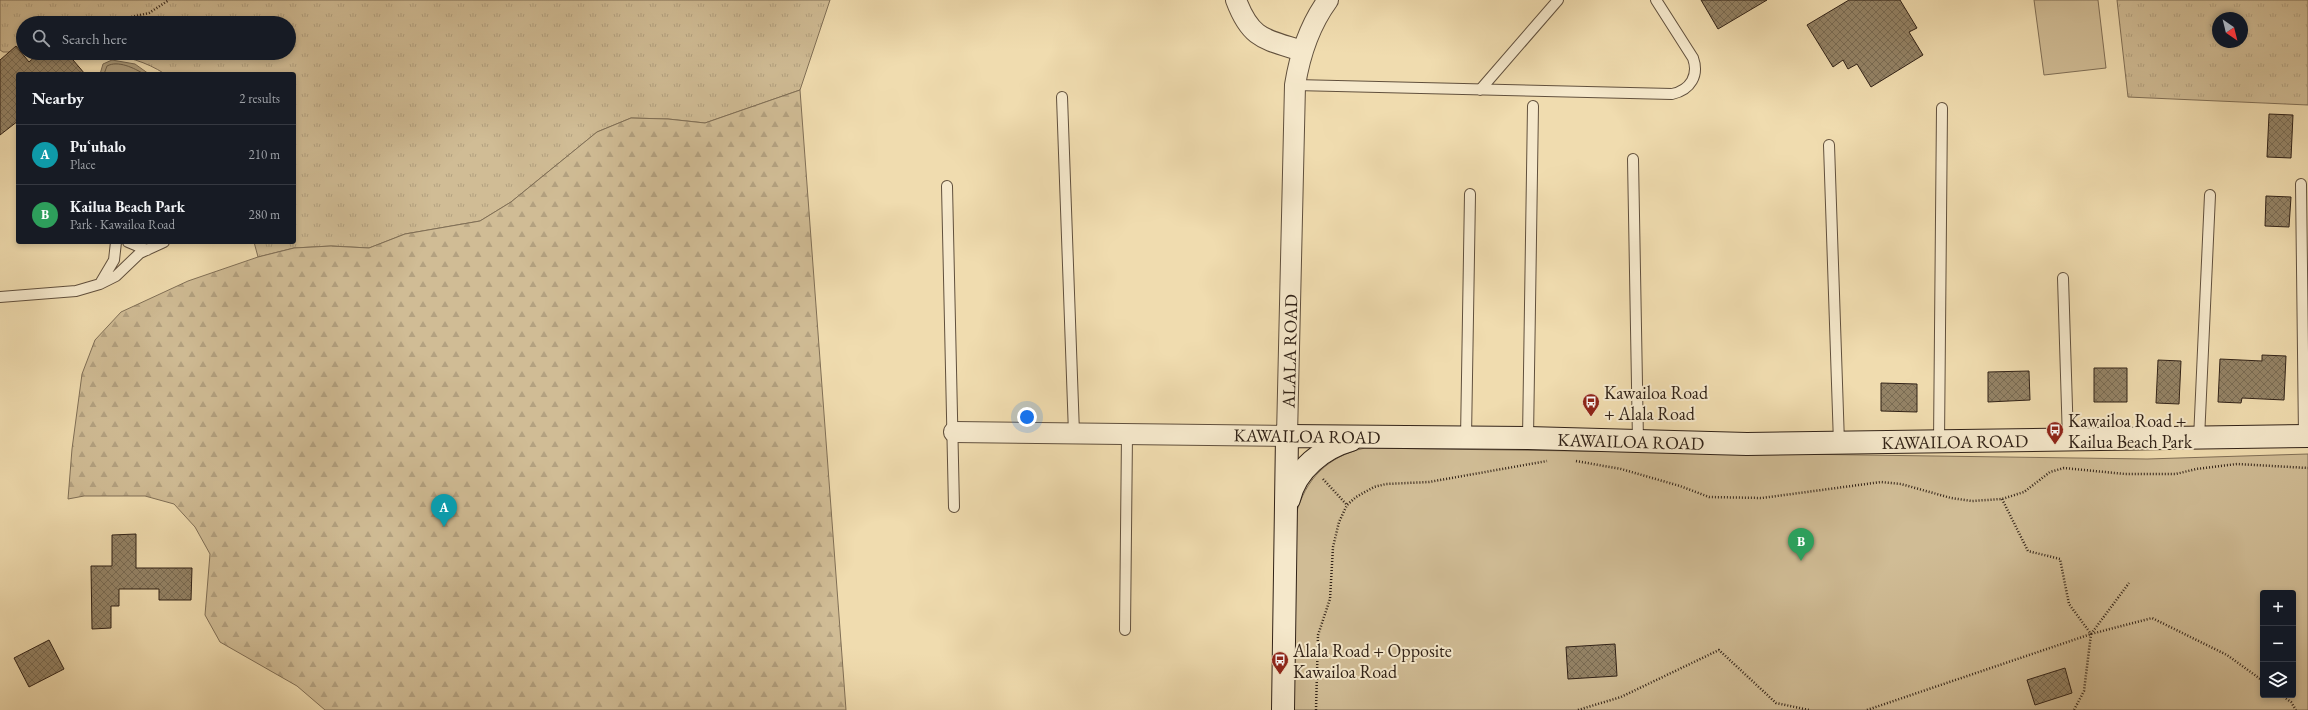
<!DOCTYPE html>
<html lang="en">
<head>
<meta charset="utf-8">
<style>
	:root { --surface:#171b24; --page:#20242c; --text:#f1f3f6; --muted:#9ea1a6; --line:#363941; --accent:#c59692 }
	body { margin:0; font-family:"EB Garamond",serif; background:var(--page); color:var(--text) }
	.controls { position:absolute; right:12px; bottom:12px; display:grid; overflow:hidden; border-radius:4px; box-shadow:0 2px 6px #0003 }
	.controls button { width:36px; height:36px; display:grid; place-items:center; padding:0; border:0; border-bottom:1px solid var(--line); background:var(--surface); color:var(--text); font:20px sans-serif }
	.compass { position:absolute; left:2212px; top:12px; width:36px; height:36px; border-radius:50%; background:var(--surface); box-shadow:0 2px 6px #0003; rotate:145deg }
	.you { position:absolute; left:1027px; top:417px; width:14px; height:14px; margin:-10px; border:3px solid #fff; border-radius:50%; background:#1a73e8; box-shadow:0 0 0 6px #1a73e833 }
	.badge { display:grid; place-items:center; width:26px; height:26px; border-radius:50%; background:var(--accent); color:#fff; font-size:13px; font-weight:700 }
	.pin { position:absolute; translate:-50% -33px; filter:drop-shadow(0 1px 2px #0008) }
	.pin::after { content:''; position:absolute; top:21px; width:14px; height:12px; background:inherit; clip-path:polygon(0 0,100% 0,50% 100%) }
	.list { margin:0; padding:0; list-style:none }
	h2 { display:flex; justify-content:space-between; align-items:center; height:52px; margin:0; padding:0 16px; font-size:17px }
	h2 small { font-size:13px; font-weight:400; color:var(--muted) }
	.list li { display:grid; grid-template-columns:26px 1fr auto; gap:12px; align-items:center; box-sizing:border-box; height:60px; padding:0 16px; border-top:1px solid var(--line) }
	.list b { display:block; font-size:15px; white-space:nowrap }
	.list p { margin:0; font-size:13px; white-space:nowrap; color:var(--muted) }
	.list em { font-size:13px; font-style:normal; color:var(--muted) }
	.icon { flex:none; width:22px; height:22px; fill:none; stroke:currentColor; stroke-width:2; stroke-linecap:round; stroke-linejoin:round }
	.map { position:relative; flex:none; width:2308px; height:710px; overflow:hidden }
	.search { position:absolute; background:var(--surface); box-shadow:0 2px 6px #0003; left:16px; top:16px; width:280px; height:44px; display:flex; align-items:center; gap:10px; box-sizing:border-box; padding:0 14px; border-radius:22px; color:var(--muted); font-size:15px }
	.panel { position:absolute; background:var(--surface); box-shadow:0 2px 6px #0003; left:16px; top:72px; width:280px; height:172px; border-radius:4px }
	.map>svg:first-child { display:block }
	.grass { fill:url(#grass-tufts); stroke:#806f56; fill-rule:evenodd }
	.forest { fill:url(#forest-firs); stroke:#806f56 }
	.green { fill:#d0bc95; stroke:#806f56; fill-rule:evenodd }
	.water { fill:#af9d7b; stroke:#7d6c53 }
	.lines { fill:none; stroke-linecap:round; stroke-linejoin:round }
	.shore { stroke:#706049; stroke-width:1 }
	.building { fill:url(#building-cross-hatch); stroke:#312217 }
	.lane-casing { stroke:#61503d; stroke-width:12 }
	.street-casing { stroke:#61503d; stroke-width:22 }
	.secondary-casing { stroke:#312217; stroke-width:24 }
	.path { stroke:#312217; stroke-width:2.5; stroke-dasharray:1 2; stroke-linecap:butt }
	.lane { stroke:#f5e8cb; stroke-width:10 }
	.street { stroke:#f5e8cb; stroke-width:20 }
	.secondary { stroke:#f5e8cb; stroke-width:22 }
	.labels { text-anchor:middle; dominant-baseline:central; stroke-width:4; stroke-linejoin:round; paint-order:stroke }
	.street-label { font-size:18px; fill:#312217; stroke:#f5e8cb }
	.poi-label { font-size:18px; fill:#312217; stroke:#f5e8cb; text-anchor:start }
</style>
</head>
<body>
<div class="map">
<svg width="2308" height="710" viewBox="0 0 2308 710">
	<defs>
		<pattern id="grass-tufts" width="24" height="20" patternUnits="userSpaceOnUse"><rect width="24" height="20" fill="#d0bc95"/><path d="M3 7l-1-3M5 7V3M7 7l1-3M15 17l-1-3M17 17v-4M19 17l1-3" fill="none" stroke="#b3a180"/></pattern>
		<pattern id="forest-firs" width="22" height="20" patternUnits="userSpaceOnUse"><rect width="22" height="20" fill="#d0bc95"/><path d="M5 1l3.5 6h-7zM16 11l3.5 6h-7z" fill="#b3a180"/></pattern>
		<pattern id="building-cross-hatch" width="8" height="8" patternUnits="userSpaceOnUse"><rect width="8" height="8" fill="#948366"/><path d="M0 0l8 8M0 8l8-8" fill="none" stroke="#796b53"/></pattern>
	</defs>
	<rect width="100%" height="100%" fill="#f0dcaf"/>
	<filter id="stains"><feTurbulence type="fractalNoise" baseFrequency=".005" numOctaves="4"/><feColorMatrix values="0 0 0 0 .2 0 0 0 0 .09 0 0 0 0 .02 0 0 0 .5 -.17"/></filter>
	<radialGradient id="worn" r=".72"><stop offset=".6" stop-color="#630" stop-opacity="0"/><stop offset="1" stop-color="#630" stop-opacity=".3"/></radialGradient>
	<path class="grass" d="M0 0H830L800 90 705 123 668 119 631 118 597 132 511 202 480 221 405 234 369 248 331 246 294 248 258 257 254 242H294V74H165C145 61 127 57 104 53H289V23H23V52H3L0 50Z
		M2117 0H2308V105L2128 97ZM2218 18H2242V42H2218Z"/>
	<path class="forest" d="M800 90 846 710H325L297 686 220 642 205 615 210 554 195 527 174 504 145 496H84L68 499 72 449 82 374 95 340 121 312 188 281 258 257 294 248 331 246 369 248 405 234 480 221 511 202 597 132 631 118 668 119 705 123Z"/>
	<path class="green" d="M2034 0H2098L2106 68 2044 75Z
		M1365 448 2147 459 2308 454V710H1292L1296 515C1305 479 1328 456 1365 448ZM2263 593H2293V695H2263Z"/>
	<path class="water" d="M112 60 135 64 149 74H100L103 64Z"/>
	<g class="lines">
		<path class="shore" d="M104 74 107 66C118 60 134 68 144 74"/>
	</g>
	<path class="building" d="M1701 0H1767L1718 29Z
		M1849 0H1900L1917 28 1909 32 1923 55 1871 87 1857 64 1848 69 1843 60 1833 67 1807 25Z
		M16 46 29 62 39 53H67L85 74H18V121L0 135V60Z
		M2269 114 2293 115 2291 158 2267 157Z
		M2266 196 2291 197 2289 227 2265 226Z
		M2262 355 2286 356 2284 400 2242 398 2241 403 2218 402 2220 359 2262 361Z
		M2158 360 2181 361 2179 404 2156 403Z
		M2094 368H2127V402H2094Z
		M2029 371 2030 400 1988 402V372Z
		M1881 383 1917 384V412L1881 411Z
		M136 534V568H192L191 600H159V589H119V606H111V628L92 629 91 566H112V535Z
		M49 640 64 669 29 687 14 658Z
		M1615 644 1617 676 1568 679 1566 647Z
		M2065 668 2072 693 2035 705 2027 680Z"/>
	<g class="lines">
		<g class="lane-casing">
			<path id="lane" d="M1295 85 1672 94C1691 90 1699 75 1693 58L1656 0
				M1480 90 1558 0
				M1062 97 1074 433
				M1829 145 1839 443
				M1633 159 1638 441
				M2301 184 2304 436
				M947 186 954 507
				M128 242 147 250
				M2063 278 2068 440
				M101 282 114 260 116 242
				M0 297 76 291 100 284 116 276 140 253 164 242
				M1466 438 1470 194
				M1528 438 1533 106
				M2199 439 2210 195
				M1939 442 1942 108
				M1125 630 1127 434"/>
		</g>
		<g class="street-casing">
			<g id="street">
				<path d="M1236 0C1251 40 1265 39 1302 51"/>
				<path id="s1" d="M954 432 1287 436 1295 85C1300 54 1309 26 1328 0"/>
			</g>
		</g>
		<g class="secondary-casing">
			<g id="secondary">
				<path d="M1289 499C1296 469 1323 448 1351 440"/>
				<path id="s2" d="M1283 710 1287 436 1528 438 1747 444 2308 436"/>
			</g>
		</g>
		<path class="path" d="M105 23 149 13 169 0
			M21 43 23 42
			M1576 461 1621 469 1680 486 1709 497 1762 498 1881 482 1901 484 1951 498 1972 501 2002 499 2024 492 2050 472 2064 468 2125 474H2176L2196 469 2237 464 2308 468
			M1323 479 1347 505
			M2002 499 2028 551 2060 559 2069 604 2091 634 2084 691 2074 710
			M2091 634 2129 583
			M2281 695 2291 702 2296 710
			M1316 710 1318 635 1330 599 1333 547 1339 522 1347 505 1356 497 1374 487 1386 484 1429 482 1547 461
			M1578 710 1621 697 1719 650 1776 703 1809 710
			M1867 710 2091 634 2152 618 2227 655 2263 681"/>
		<use href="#lane" class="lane"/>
		<use href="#street" class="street"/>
		<use href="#secondary" class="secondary"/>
	</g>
	<defs>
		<g id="bus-pin" transform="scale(0.9)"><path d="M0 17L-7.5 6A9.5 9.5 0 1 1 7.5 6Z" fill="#8f2418" stroke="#f5e8cb"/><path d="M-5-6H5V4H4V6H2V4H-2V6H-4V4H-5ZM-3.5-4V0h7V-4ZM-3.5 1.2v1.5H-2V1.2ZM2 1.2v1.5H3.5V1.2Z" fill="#fff"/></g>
	</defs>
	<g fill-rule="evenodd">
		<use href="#bus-pin" x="1591" y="402"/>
		<use href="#bus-pin" x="2055" y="430"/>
		<use href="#bus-pin" x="1280" y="660"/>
	</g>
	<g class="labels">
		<g class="street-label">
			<text stroke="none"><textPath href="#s1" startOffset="418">ALALA ROAD</textPath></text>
			<text transform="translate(1307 436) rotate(1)">KAWAILOA ROAD</text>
			<text stroke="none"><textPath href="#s2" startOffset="618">KAWAILOA ROAD</textPath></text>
			<text stroke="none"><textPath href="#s2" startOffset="942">KAWAILOA ROAD</textPath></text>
		</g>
		<g class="poi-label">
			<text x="1604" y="392">Kawailoa Road<tspan x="1604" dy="21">+ Alala Road</tspan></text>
			<text x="2068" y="420">Kawailoa Road +<tspan x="2068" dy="21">Kailua Beach Park</tspan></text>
			<text x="1293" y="650">Alala Road + Opposite<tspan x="1293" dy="21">Kawailoa Road</tspan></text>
		</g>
	</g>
	<rect width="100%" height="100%" filter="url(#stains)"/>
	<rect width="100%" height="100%" fill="url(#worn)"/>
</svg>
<div class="controls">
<button>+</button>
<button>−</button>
<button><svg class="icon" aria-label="layers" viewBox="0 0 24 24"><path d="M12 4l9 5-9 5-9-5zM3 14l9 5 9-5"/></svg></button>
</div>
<svg class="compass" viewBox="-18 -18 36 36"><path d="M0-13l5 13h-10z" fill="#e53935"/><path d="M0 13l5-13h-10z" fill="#9ea1a6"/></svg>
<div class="you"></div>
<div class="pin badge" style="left:444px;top:527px;background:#0f9aa8">A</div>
<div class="pin badge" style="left:1801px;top:561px;background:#2e9e5b">B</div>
<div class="search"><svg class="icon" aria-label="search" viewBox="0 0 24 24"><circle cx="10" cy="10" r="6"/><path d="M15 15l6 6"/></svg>Search here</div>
<section class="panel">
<h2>Nearby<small>2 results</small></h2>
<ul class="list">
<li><span class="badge" style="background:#0f9aa8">A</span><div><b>Puʻuhalo</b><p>Place</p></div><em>210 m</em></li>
<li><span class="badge" style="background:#2e9e5b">B</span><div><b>Kailua Beach Park</b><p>Park · Kawailoa Road</p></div><em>280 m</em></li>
</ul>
</section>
</div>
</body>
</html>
